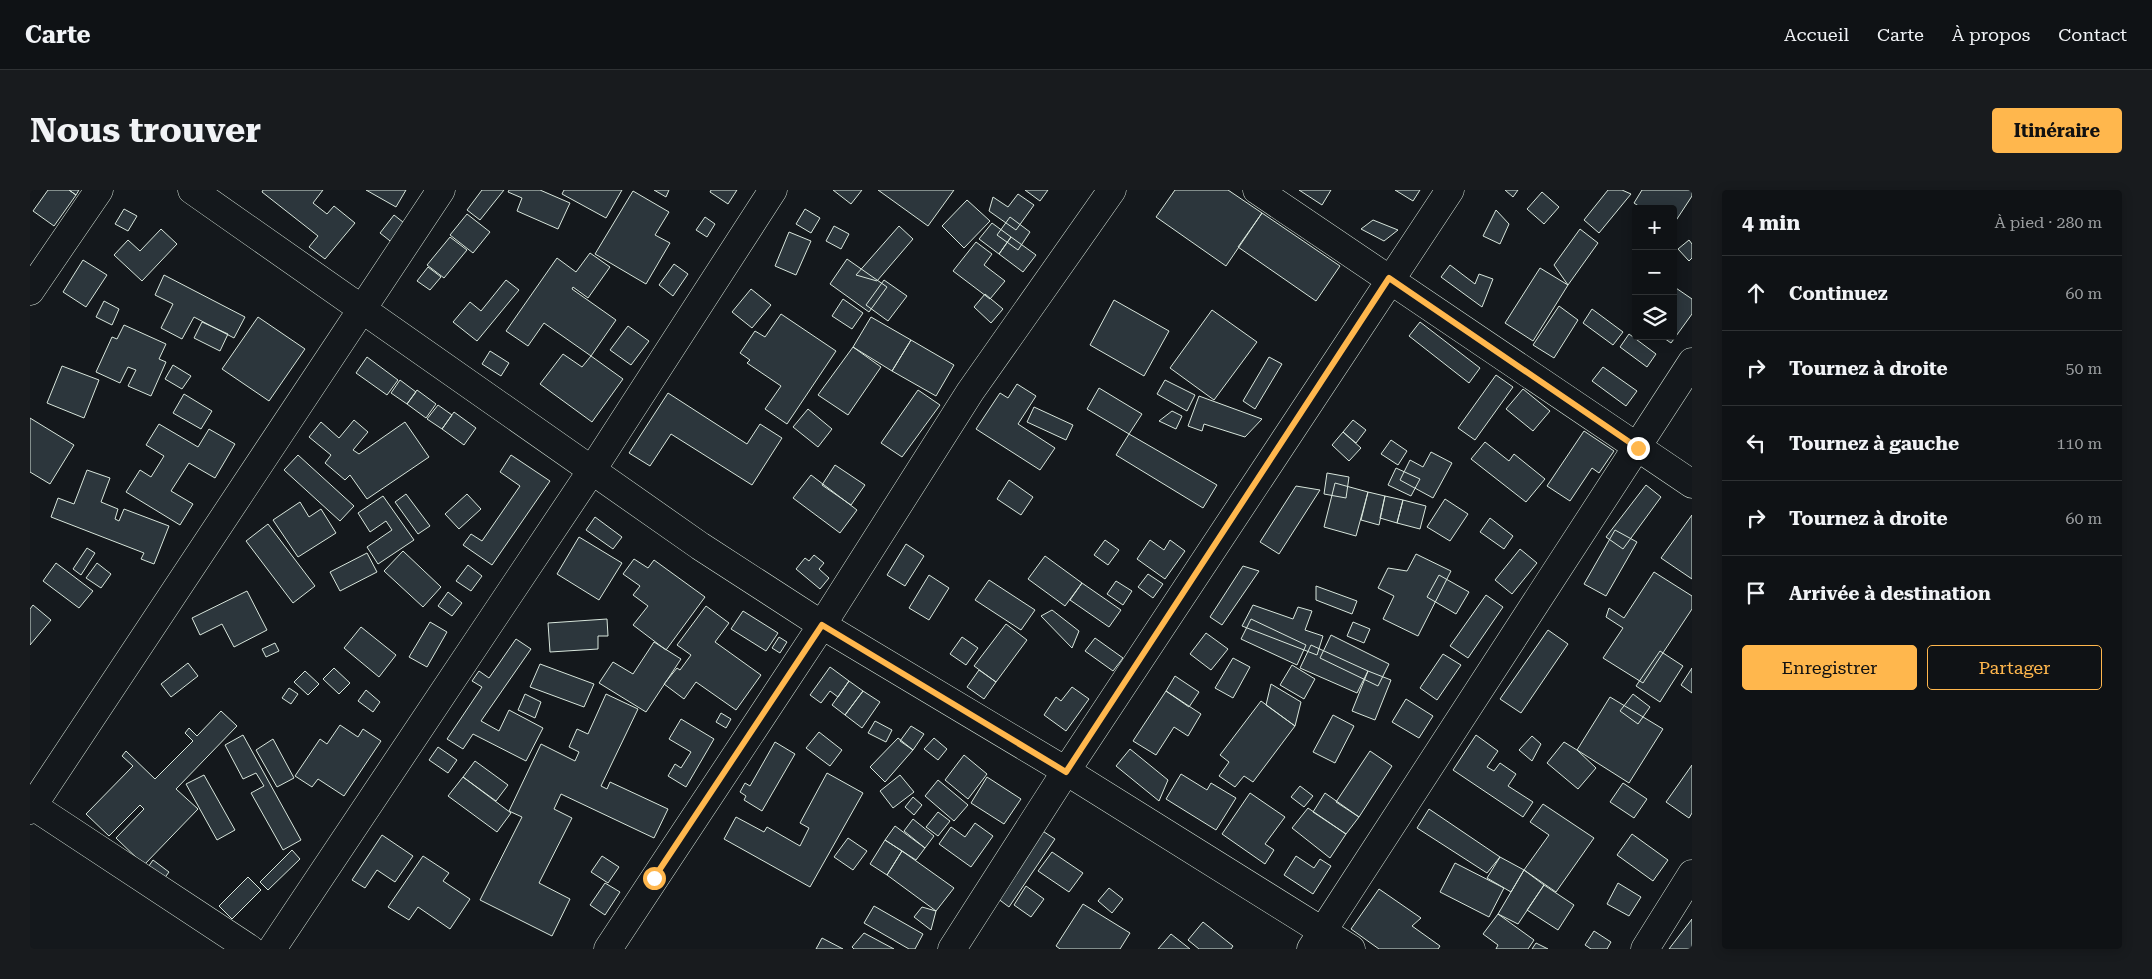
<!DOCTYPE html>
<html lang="fr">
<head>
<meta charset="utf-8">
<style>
	:root { --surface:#0f1215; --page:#181b1e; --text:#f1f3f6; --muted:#9b9ea0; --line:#2f3234; --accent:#ffb74d }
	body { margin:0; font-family:"Roboto Serif",serif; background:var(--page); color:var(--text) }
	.controls { position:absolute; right:15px; top:15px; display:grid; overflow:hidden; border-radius:5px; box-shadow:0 2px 12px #0003 }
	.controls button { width:45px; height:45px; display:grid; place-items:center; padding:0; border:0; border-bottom:1px solid var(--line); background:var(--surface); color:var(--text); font:25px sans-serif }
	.stop { position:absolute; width:15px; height:15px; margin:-11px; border:4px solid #ffb74d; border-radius:50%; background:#fff }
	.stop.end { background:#ffb74d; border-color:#fff; box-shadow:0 1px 5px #0008 }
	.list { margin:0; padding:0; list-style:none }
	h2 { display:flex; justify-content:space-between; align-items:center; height:65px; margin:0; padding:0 20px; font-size:21px }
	h2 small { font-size:16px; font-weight:400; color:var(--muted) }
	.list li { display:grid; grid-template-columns:32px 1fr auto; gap:15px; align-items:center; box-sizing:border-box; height:75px; padding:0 20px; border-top:1px solid var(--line) }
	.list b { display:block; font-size:19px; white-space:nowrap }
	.list em { font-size:16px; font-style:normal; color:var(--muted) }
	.actions { display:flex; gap:10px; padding:15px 20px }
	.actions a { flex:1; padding:11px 0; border:1px solid var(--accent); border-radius:5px; text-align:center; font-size:18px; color:var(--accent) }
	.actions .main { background:var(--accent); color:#111 }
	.icon { flex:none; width:28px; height:28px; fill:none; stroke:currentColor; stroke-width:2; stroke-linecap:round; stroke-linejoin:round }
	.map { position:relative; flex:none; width:1662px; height:759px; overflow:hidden; border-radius:5px }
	header { display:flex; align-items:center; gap:30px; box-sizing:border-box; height:70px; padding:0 25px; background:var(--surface); border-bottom:1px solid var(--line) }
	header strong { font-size:24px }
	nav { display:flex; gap:28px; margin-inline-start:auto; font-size:18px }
	.intro { display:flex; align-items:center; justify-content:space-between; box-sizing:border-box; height:120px; padding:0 30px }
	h1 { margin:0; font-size:35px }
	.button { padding:12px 22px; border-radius:5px; background:var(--accent); color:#111; font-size:18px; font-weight:700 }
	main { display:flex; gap:30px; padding:0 30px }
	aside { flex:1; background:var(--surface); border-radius:5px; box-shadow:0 2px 12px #0003 }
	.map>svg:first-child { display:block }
	.building { fill:#2c363c; stroke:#d8e6dc }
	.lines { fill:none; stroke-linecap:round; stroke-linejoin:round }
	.minor-casing { stroke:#d8e6dc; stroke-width:29 }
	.minor { stroke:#14181c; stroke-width:28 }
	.route { stroke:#ffb74d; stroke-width:6 }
</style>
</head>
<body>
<header>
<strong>Carte</strong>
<nav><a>Accueil</a><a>Carte</a><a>À propos</a><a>Contact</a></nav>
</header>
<div class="intro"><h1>Nous trouver</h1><a class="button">Itinéraire</a></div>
<main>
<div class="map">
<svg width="1662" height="759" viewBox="0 0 1662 759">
	<rect width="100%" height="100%" fill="#14181c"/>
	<path class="building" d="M18 0H39L46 5 24 36 3 21Z
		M39 0H49L46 5Z
		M233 0H293L283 13 297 24 304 16 325 33 295 69 279 57 288 46 232 2Z
		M336 0H376L366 17Z
		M452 0H474L450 30 437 20Z
		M479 0H510L540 13 528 39 487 21 492 8 478 2Z
		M534 0H592L576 28 532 4Z
		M624 0H639L636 7Z
		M681 0H707L698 14 680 2Z
		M803 0H832L821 14Z
		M848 0H924L898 36Z
		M995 0H1018L1010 11Z
		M1145 0H1198L1232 23 1196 76 1126 27Z
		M1269 0H1301L1292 15Z
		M1365 0H1390L1383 11Z
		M1475 0H1488L1483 7Z
		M1578 0H1592L1601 4 1569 43 1554 30Z
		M1612 0H1662V6L1643 35V19H1613L1604 13Z
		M603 1 639 22 625 45 640 53 616 94 565 64Z
		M1512 2 1529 17 1514 34 1497 19Z
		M988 4 1004 15 986 40 959 21 963 7 978 17Z
		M937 10 960 31 934 58 912 36Z
		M94 19 107 26 98 41 85 34Z
		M775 19 790 28 781 43 766 34Z
		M1466 20 1479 34 1470 54 1453 46Z
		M1232 23 1310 76 1286 111 1208 57Z
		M437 24 460 42 443 63 420 45Z
		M364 25 378 36 364 54 350 43Z
		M675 27 685 34 677 47 666 40Z
		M980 27 1000 42 988 60 967 45Z
		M1343 30 1368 40 1354 51 1331 39Z
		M962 33 981 47 969 64 949 49Z
		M804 36 819 44 811 59 796 51Z
		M869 36 883 49 847 91 826 85Z
		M131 39 147 54 112 91 84 65 98 50 110 61Z
		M1550 39 1568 53 1538 95 1524 75Z
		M759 42 781 51 766 85 745 76Z
		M420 47 437 60 414 88 397 75Z
		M981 47 1006 65 993 82 969 64Z
		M1659 50 1662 54V68L1659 71 1648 59Z
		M946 52 962 64 954 75 975 91 960 109 923 81Z
		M560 63 580 77 558 108 543 97 542 99 586 130 561 166 514 133 498 156 476 141 527 68 546 82Z
		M817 69 857 97 839 122 800 94Z
		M53 70 77 85 56 117 33 102Z
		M644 74 658 84 643 106 629 95Z
		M1420 75 1445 94 1449 84 1463 89 1452 117 1411 87Z
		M398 77 411 87 400 100 387 91Z
		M1510 78 1538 95 1503 151 1475 133Z
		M134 85 215 127 204 148 164 127 152 149 131 138 143 114 125 105Z
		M476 90 489 100 447 151 423 132 440 112 451 121Z
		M854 90 877 106 858 131 836 115Z
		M1643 96 1662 109V124L1641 153 1631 146H1643Z
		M721 99 741 115 722 138 702 122Z
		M955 104 973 119 961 133 944 117Z
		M813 109 833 123 822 139 802 126Z
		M1084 110 1139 141 1114 186 1060 155Z
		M74 111 89 119 82 135 66 127Z
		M1529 116 1548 130 1524 168 1503 155Z
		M1562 119 1593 142 1583 155 1553 133Z
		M1182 120 1227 152 1184 210 1140 178Z
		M751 124 806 161 757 234 735 219 751 196 717 173 720 170 710 163 725 141 735 147Z
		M228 127 275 159 239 211 192 179Z
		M841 127 881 150 862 181 823 157Z
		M172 132 198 144 190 161 164 148Z
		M1390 132 1450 178 1439 193 1379 146Z
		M94 135 136 154 129 169 136 172 121 206 98 196 106 180 98 177 90 193 66 182 82 147 87 149Z
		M598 136 619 151 601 175 580 160Z
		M1599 144 1626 164 1617 177 1590 157Z
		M881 150 924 175 906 206 862 181Z
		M823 157 851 177 818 225 788 205Z
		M460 161 479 173 471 186 452 174Z
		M533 164 552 177 561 166 593 189 562 232 510 194Z
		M337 167 368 190 357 205 326 183Z
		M1239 167 1252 174 1225 219 1213 211Z
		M143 175 161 186 152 199 135 189Z
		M32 176 69 190 54 228 17 213Z
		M1573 177 1607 201 1596 216 1562 191Z
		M1466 185 1483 197 1445 250 1428 238Z
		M370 190 386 202 377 214 361 203Z
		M1135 190 1165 205 1157 221 1127 204Z
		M987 194 1006 206 988 234 1025 258 1010 280 946 239 970 203 978 208Z
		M1069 198 1112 224 1099 244 1057 219Z
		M1493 199 1520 221 1503 241 1476 219Z
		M387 200 406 214 396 228 377 214Z
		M888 200 910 215 872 267 851 253Z
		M638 203 717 254 730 234 752 248 722 295 641 244 620 276 599 263Z
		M154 204 182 221 171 239 143 223Z
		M1169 206 1232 229 1215 247 1174 234 1172 241 1158 236Z
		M408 215 422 225 412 239 397 229Z
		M1004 217 1043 235 1036 250 997 232Z
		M778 219 802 239 788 257 763 237Z
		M1142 221 1152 226 1146 239 1129 231Z
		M424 222 446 238 434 255 412 239Z
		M0 228 44 255 20 294 0 282Z
		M324 230 338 242 323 260 329 264 375 232 399 267 337 309 320 285 315 290 295 273 301 265 279 247 291 232 309 248Z
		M1323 230 1336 240 1326 253 1313 242Z
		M129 234 168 257 179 239 205 254 185 288 159 273 141 301 163 314 150 335 96 302 110 280 121 287 134 266 116 255Z
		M1554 241 1584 261 1569 283 1562 278 1540 311 1517 296Z
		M1313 242 1331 258 1319 271 1302 255Z
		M1099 244 1187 295 1173 318 1086 265Z
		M1361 250 1377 261 1368 275 1351 264Z
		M1455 252 1479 271 1484 264 1515 289 1496 312 1441 269Z
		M1401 262 1422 273 1403 308 1370 290 1380 270 1393 277Z
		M268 265 324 316 310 331 254 280Z
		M481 265 520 291 462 375 433 355 441 344 452 351 490 296 470 282Z
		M805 275 835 295 821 315 792 295Z
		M1366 278 1390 289 1381 306 1358 295Z
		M57 280 80 288 71 312 88 319 85 329 89 331 94 319 139 336 124 374 111 369 114 363 21 327 28 308 44 314Z
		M1297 283 1319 287 1316 308 1294 304Z
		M781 285 827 320 810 343 763 308Z
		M979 290 1003 307 991 325 967 309Z
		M1305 293 1338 302 1326 346 1294 337Z
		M1616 295 1631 307 1593 359 1576 347Z
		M1266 296 1290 300 1249 364 1230 352Z
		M1338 302 1355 306 1349 335 1331 330Z
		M376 304 400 336 388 344 365 312Z
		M437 304 451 319 429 339 415 324Z
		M353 306 384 350 348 374 337 357 362 340 356 331 340 342 328 323Z
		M1355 306 1373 310 1367 333 1350 328Z
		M1415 309 1438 324 1420 351 1397 337Z
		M1373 310 1396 316 1390 339 1367 333Z
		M270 312 279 327 291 319 306 343 268 367 243 330Z
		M1662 325V389L1631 368Z
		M565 327 592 347 583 359 556 340Z
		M1460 328 1483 346 1474 359 1450 342Z
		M238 334 285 396 263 413 216 351Z
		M1585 340 1607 352 1576 406 1554 394Z
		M549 347 592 373 569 410 527 384Z
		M1075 350 1089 360 1078 375 1064 365Z
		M1120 350 1134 360 1140 350 1155 361 1135 389 1107 369Z
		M876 354 894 366 875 396 857 385Z
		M57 358 65 363 51 385 43 379Z
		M1490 359 1507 373 1482 404 1465 390Z
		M373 361 411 397 393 417 354 381Z
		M337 363 347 382 310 401 300 382Z
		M1386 364 1421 381 1388 446 1353 429 1364 406 1348 398 1358 378 1377 381Z
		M784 365 794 373 789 379 799 388 790 399 766 379 775 368 779 371Z
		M1015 366 1052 393 1035 416 998 389Z
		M604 369 618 378 624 370 675 407 636 460 603 435 618 416 603 405 610 396 593 384Z
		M26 373 63 401 49 418 13 391Z
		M67 373 81 384 71 398 56 388Z
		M438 375 452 386 441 401 426 391Z
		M1213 376 1229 381 1192 435 1180 427Z
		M1624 382 1662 406V419L1613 493 1573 468 1593 438 1576 427 1579 418 1594 428Z
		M1118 384 1133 394 1123 408 1108 397Z
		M899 385 919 398 899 430 879 418Z
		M1409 385 1439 402 1426 424 1397 407Z
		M959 390 1005 420 991 440 945 410Z
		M1086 391 1102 401 1093 415 1077 404Z
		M1052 393 1091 420 1079 437 1040 410Z
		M1286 396 1327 411 1322 424 1286 410Z
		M217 401 237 440 204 457 192 434 170 445 162 428Z
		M418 402 432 413 422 426 408 416Z
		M1456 405 1473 417 1438 468 1420 456Z
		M3 415 21 430 0 455V419Z
		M1223 415 1263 429 1268 417 1282 421 1275 440 1293 446 1287 465 1212 436Z
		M676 416 699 433 685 452 731 485 706 520 666 492 654 509 634 494 647 478 650 480 661 465 647 455Z
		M1022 420 1049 441 1042 458 1011 426Z
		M713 421 748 443 736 461 701 439Z
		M577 429 578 446H568V459L520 462 518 433Z
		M1221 429 1276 455 1267 475 1211 449Z
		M400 432 417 442 397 477 379 467Z
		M1323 432 1340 439 1334 453 1317 446Z
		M976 434 997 450 966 492 944 476Z
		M331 437 366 465 349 487 314 458Z
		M1518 440 1538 454 1491 523 1470 509Z
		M1176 443 1198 459 1181 480 1160 464Z
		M1301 445 1359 474 1348 496 1290 468Z
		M749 447 757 452 750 463 742 458Z
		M932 447 948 458 936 475 920 464Z
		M1065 448 1093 468 1083 481 1055 461Z
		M486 449 501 459 451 531 469 541 479 520 513 538 496 571 443 544 433 559 417 549 452 497 442 491 449 481 459 488Z
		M624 452 651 469 616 522 569 493 583 472 603 484Z
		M245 453 249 461 236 467 232 459Z
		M1281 455 1338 481 1327 503 1270 478Z
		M1630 461 1653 476 1630 512 1606 496Z
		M1413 464 1431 475 1407 510 1390 498Z
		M1203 468 1220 477 1203 508 1185 498Z
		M158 473 168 486 141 507 131 494Z
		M510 474 564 494 554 517 500 497Z
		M1262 475 1285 489 1274 509 1250 495Z
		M800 477 819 491 808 507 800 501 791 513 780 505Z
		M304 478 320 493 309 504 293 489Z
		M1662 478V503L1651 495Z
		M949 480 966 492 954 509 937 497Z
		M275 481 289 494 278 505 264 492Z
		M1338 481 1361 490 1345 530 1322 521Z
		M1145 486 1169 502 1159 517 1136 501Z
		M819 491 833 501 815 525 802 515Z
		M1241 494 1271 512 1265 536 1236 515Z
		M1042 497 1059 509 1036 541 1014 525 1026 507 1031 511Z
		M259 498 268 504 261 514 252 508Z
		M336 500 350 512 343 522 328 511Z
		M833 501 850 512 832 538 815 525Z
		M1136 501 1171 524 1158 546 1144 537 1126 565 1103 551Z
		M495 504 511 512 505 528 488 520Z
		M576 504 608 519 571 596 577 599 580 592 638 619 624 648 531 604 524 619 542 628 509 693 540 709 522 746 450 710 492 627 479 621 511 554 545 571 549 562 539 557 547 539 558 544Z
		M1603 504 1620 517 1608 534 1590 521Z
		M1580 507 1633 539 1599 593 1547 560Z
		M1376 509 1403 526 1389 548 1362 532Z
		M1231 511 1265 536 1223 592 1214 586 1205 597 1189 586 1199 572 1190 565Z
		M191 521 207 536 146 599 168 619 114 675 86 648 114 619 110 615 79 646 56 624 103 576 92 566 96 561 125 589 163 551 155 543 159 538 167 546Z
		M691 523 701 529 696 538 686 532Z
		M1303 525 1324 536 1305 573 1283 562Z
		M651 529 684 549 656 597 638 586 645 574 651 578 661 562 639 549Z
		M845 531 862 540 856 552 838 543Z
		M310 535 328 547 333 539 351 551 314 606 288 589 282 597 265 586 290 549 297 554Z
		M881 536 894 544 883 560 870 551Z
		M789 542 812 560 800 576 776 558Z
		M213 545 271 650 253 660 221 603 234 596 226 583 213 589 195 555Z
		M1446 545 1468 561 1457 577 1464 581 1470 573 1486 584 1478 596 1503 612 1493 627 1423 580Z
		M1502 546 1511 554 1502 571 1489 560Z
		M868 548 883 560 855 592 840 577Z
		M904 548 917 559 908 570 894 559Z
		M243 549 264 588 247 597 226 560Z
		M745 552 765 564 732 621 714 610 716 606 710 602 715 593 720 596Z
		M1534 552 1547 560 1566 578 1548 599 1517 573Z
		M408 557 427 570 418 583 399 570Z
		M1100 559 1138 590 1129 611 1086 576Z
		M1340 561 1362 576 1329 627 1306 612Z
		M934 565 957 584 938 609 915 590Z
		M445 571 478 595 466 611 433 587Z
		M1662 575V623L1659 628 1636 612Z
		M797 583 833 603 780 697 694 649 706 627 734 642 737 637 770 656 779 638 770 633Z
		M1151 584 1177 600 1181 593 1206 608 1186 640 1136 609Z
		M174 585 205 640 187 650 156 594Z
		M870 585 884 602 863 618 850 601Z
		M433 587 481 623 467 642 418 606Z
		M957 587 991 609 974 634 941 613Z
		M908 590 938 615 924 631 895 606Z
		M1593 593 1617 609 1604 628 1580 612Z
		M1270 596 1283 606 1274 617 1261 607Z
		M1220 603 1255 627 1235 654 1244 660 1235 674 1192 644Z
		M1295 603 1329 627 1316 644 1283 622Z
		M883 607 892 615 884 625 875 617Z
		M1513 614 1564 648 1526 702 1494 680 1519 645 1500 632Z
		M1278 618 1316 644 1300 668 1262 638Z
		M1399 619 1470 667 1457 683 1387 638Z
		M908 622 920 631 908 646 896 637Z
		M883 629 904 646 895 658 874 641Z
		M945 633 963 646 941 677 909 654 921 637 935 647Z
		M865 636 895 658 886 670 855 650Z
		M1008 638 1025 649 979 717 963 705Z
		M1602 644 1638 670 1623 691 1587 665Z
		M352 645 383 666 365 692 347 680 335 698 322 690Z
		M818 648 837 661 823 680 804 667Z
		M855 650 872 661 857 685 840 674Z
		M262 660 270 669 238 700 230 692Z
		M872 661 924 698 906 721 857 685Z
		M1022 662 1053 683 1039 702 1008 681Z
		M393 666 419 683 413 691 440 709 420 739 388 717 379 730 358 717Z
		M572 666 589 677 578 693 561 682Z
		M1266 666 1284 678 1290 669 1301 676 1283 704 1254 685Z
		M1470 667 1494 680 1481 702 1457 688Z
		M123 670 139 682 130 694 114 683Z
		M1425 673 1474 698 1459 727 1410 702Z
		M1494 680 1514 695 1488 734 1468 724Z
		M218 687 231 700 202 729 189 716Z
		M575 693 590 702 575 725 560 715Z
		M1588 693 1611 707 1599 726 1577 714Z
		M1514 695 1544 715 1528 740 1497 720Z
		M996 696 1014 709 1001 727 984 715Z
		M1079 698 1093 709 1082 723 1068 711Z
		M1349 699 1391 728 1382 736 1410 756 1408 759H1349L1321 739Z
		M1053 714 1100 743 1090 759H1030L1026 756Z
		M844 716 893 744 885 759H879L834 733Z
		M892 717 906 721 901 740 884 727Z
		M1468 724 1504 750 1498 759H1466L1468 755 1453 744Z
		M1662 729V759H1639Z
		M1173 732 1203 756 1201 759H1169L1158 750Z
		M1564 741 1581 752 1577 759H1561L1555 755Z
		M834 743 864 759H824L822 757Z
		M1141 744 1160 759H1128Z
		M792 748 813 759H786Z
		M1506 753 1518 759H1502Z"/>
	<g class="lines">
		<g class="minor-casing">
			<path id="minor" d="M162 0 670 356 792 435 1036 581 1321 759
				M1227 0 1662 294
				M0 101 69 0
				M0 614 220 759
				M0 620 411 0
				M242 759 562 280 743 0
				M578 759 792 435 940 202 1082 0
				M922 759 1036 581 1420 0
				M1281 759 1662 172
				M1615 759 1662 684"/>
		</g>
		<use href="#minor" class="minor"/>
	</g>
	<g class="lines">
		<path class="route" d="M624 688 792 435 1036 582 1359 88 1608 258"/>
	</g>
</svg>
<div class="controls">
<button>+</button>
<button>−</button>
<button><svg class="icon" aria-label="layers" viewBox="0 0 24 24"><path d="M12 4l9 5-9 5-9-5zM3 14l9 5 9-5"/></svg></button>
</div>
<div class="stop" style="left:624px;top:688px"></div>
<div class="stop end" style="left:1608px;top:258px"></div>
</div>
<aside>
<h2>4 min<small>À pied · 280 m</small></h2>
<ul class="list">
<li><svg class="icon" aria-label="ahead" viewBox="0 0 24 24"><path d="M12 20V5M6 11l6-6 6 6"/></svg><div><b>Continuez</b></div><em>60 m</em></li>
<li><svg class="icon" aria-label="right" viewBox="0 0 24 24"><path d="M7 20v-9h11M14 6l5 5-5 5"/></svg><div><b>Tournez à droite</b></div><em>50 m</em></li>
<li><svg class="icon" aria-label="left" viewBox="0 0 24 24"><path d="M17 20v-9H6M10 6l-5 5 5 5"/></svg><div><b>Tournez à gauche</b></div><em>110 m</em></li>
<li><svg class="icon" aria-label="right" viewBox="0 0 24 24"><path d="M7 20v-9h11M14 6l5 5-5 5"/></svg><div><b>Tournez à droite</b></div><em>60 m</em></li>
<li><svg class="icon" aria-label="arrive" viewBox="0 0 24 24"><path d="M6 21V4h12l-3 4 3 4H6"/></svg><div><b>Arrivée à destination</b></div></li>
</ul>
<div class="actions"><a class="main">Enregistrer</a><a>Partager</a></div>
</aside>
</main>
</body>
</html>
